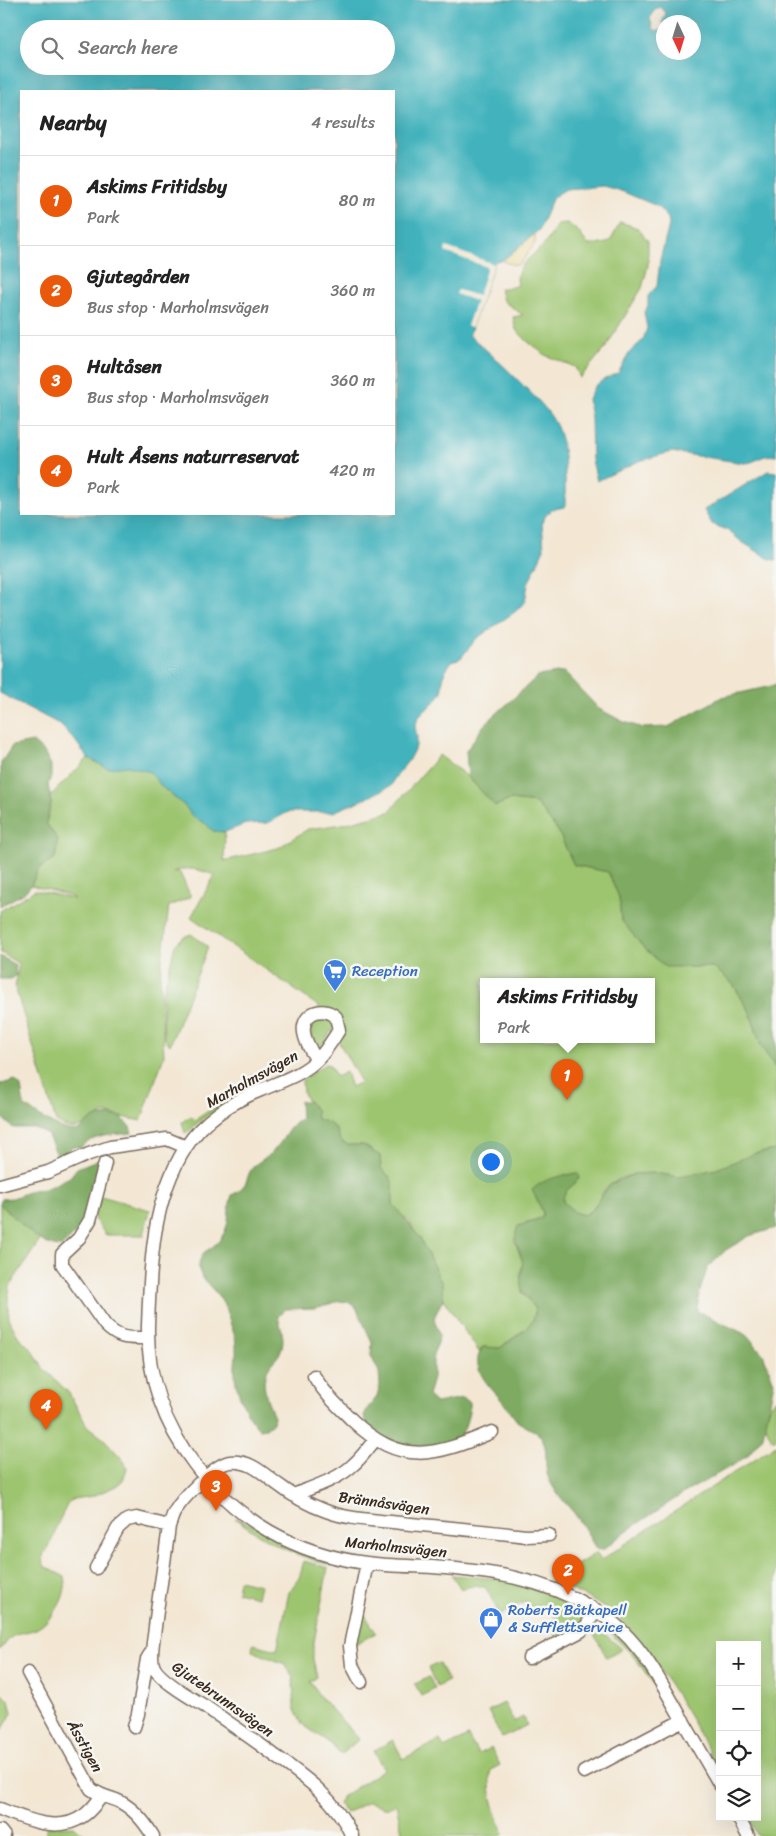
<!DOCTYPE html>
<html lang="en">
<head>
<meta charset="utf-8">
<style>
	:root { --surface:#fff; --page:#f2f2f2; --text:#222; --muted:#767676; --line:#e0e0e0; --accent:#ea580c }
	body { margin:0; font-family:Sriracha,sans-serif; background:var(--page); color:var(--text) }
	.controls { position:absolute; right:15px; bottom:15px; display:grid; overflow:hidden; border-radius:0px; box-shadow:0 5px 20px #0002 }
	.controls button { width:45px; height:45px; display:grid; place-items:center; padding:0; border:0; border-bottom:1px solid var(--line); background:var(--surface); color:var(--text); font:25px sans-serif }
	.compass { position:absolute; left:656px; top:15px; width:45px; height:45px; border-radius:50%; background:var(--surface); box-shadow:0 5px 20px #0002; rotate:176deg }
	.you { position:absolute; left:490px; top:1161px; width:18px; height:18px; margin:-12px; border:4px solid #fff; border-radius:50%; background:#1a73e8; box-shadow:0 0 0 8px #1a73e833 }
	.badge { display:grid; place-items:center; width:32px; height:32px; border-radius:50%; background:var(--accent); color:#fff; font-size:16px; font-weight:700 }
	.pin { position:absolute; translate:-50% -41px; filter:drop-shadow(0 1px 2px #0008) }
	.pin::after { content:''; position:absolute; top:26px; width:18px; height:15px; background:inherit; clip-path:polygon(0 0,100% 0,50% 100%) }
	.popup { position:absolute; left:480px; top:978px; width:175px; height:65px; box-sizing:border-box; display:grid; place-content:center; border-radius:0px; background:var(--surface); filter:drop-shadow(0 1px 4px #0005); font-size:16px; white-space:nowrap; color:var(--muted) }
	.popup b { font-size:19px; color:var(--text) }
	.popup::after { content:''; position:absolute; left:50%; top:100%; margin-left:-10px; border:10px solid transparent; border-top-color:var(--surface) }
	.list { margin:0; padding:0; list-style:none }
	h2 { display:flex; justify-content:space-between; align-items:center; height:65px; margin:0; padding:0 20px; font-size:21px }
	h2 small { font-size:16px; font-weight:400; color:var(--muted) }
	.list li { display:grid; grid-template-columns:32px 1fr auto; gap:15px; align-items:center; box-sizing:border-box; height:90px; padding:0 20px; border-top:1px solid var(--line) }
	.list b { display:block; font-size:19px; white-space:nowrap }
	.list p { margin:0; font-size:16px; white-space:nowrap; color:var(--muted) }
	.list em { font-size:16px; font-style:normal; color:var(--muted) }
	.icon { flex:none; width:28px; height:28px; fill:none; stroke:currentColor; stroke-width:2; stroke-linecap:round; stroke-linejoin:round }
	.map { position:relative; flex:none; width:776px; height:1836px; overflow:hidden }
	.search { position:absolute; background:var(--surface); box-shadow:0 5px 20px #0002; left:20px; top:20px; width:375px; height:55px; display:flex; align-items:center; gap:12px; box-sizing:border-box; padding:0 18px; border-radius:28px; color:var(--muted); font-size:19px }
	.panel { position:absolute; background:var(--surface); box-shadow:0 5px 20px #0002; left:20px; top:90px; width:375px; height:425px; border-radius:0px }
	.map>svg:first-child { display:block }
	.green { fill:#9dc570; stroke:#6c7847; fill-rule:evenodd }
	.forest { fill:#7eaa62; stroke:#5c6a40 }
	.sand { fill:#eeda9e; stroke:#94825e }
	.water { fill:#43b3bd; stroke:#3f6e6e; fill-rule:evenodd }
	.pier { fill:#f3e7d4 }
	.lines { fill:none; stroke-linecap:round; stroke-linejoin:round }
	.minor-casing { stroke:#7b6c5e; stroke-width:15 }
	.minor { stroke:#fff; stroke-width:12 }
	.labels { text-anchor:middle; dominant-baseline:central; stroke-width:5; stroke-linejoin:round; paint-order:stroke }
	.shop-label { font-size:15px; fill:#366cbe; stroke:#f6f6f2; text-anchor:start }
	.street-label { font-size:15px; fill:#3b2a1e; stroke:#f6f6f2 }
</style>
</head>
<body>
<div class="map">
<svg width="776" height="1836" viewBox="0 0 776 1836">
	<rect width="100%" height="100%" fill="#f6f6f2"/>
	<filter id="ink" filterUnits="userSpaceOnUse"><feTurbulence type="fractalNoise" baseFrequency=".02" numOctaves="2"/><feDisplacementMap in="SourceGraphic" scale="10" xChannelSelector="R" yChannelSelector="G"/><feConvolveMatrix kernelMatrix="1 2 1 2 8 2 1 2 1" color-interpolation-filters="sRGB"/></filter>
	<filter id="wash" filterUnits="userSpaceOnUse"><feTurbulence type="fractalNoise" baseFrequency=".0096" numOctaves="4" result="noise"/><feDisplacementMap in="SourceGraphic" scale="20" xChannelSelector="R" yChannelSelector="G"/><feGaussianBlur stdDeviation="1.12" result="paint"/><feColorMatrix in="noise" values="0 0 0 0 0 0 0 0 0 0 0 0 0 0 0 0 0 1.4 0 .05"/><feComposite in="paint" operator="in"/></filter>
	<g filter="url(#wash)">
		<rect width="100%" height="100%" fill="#f3e7d4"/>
		<path class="green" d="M620 222 638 228 648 241V266L642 288 606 347 580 378 575 367 545 355 527 341 516 330 513 317 523 315 503 301 500 289 509 288 518 285C513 268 531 257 542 247 548 241 553 232 557 224L567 223 578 231 588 245C612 244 609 244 620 222Z
			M439 755 468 777 495 806 510 800 536 803 558 831 574 865 608 872 619 897 621 920 690 967H713L733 984 750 1012 761 1046 776 1069V1150L756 1153 717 1169 679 1177 655 1173 634 1174 619 1179 605 1189 593 1209 584 1215 576 1213 563 1202C562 1192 569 1188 577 1182L535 1197 543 1212 542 1218 526 1222 514 1240 523 1262 520 1274 522 1292 535 1309 534 1318 529 1326 500 1348 483 1347 479 1352 443 1299 442 1284 409 1221 398 1212 393 1204V1184L389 1176 381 1169 380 1156 363 1145H348L341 1141 335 1128 317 1119 316 1110 303 1094 302 1080 325 1064 330 1065 336 1077 346 1072 351 1087 361 1082 332 1030 322 1045C308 1042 305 1022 324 1018L318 1006 191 917 215 875C202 871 187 865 173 872L179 871 191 897 169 906 160 976 164 1056 141 1121 104 1113C83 1124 79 1136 56 1122L15 987 19 964 0 952V911L35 890 74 899 70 896 31 885 39 868 55 859 58 840 46 823 51 804 50 796 88 758 107 768 128 766 150 772 162 787 186 807 193 817 205 823 213 831 225 832 224 861 278 848 308 829 343 824 389 812ZM483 981H651V1039H483Z
			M191 934 208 947 170 1045 164 1038 163 993 175 945 183 937Z
			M255 1074 259 1083C240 1094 222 1105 204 1118 197 1122 192 1130 185 1133L182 1122 191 1116 195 1120 254 1081 251 1076Z
			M101 1196 150 1210 144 1235H106L94 1219Z
			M0 1204 40 1240 10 1286 8 1301 9 1320 18 1336 33 1351 43 1368 69 1393 87 1426 105 1440 124 1461 127 1468 123 1480 116 1486 93 1496 73 1499 68 1503 56 1527 54 1536 43 1555 44 1566 65 1577C68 1596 54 1619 36 1629 29 1632 20 1632 13 1636 8 1639 5 1645 0 1650Z
			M776 1398V1439L774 1441C761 1427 766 1412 776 1398Z
			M776 1445V1836H758L747 1817H757V1645H720V1770C691 1721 655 1649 611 1613 594 1599 571 1589 550 1582L596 1553 601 1560Z
			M235 1518 359 1567 361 1570C314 1565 272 1547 235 1518Z
			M304 1561 328 1568 313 1647V1659L317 1677 310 1682 321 1698 359 1739 341 1755 331 1744 302 1724 294 1708 293 1677 285 1664 252 1651 253 1644 277 1650 289 1592 299 1578Z
			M452 1575 502 1579 544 1589 582 1607 579 1615 586 1619 584 1624 557 1638 553 1631 560 1627 550 1607 546 1605 530 1608 526 1601 500 1615 486 1588 476 1585 461 1589Z
			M239 1580 260 1585 257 1597 237 1592Z
			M362 1610 376 1633 353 1645Z
			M598 1622C608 1621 636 1653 643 1662 654 1679 664 1698 675 1716L674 1719 651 1680 631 1653Z
			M595 1626 622 1649 607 1658 591 1628Z
			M439 1663 448 1681 437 1687 428 1668Z
			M429 1677 435 1689 421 1696 415 1684Z
			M0 1691 9 1700 12 1713 0 1734Z
			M504 1703 514 1722 523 1717 527 1725 502 1738 488 1711Z
			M468 1736 478 1754 491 1748 500 1765 491 1770C486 1787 497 1818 504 1834L501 1836H403L396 1804 388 1808 368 1802 346 1813 338 1803 342 1797 384 1769 373 1751 393 1740 403 1759 440 1740 444 1748Z
			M74 1826 86 1836H46V1827Z"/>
		<path class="forest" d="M564 672 599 709 624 722 643 728 668 727 722 697 776 685V1069L761 1046 750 1012 733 984 713 967H665L642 946 621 920 619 897 608 872 574 865 558 831 536 803 510 800 495 806 468 777 466 751 484 725 538 676Z
			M33 742 44 752 51 765V777L48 784 51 804 46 823 58 840 55 859 39 868 31 885 24 893 0 906 1 763 12 746Z
			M0 956 15 965 16 976 11 979H0Z
			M15 1080 21 1087 24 1105C35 1114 65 1135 79 1130 83 1128 84 1125 87 1122 99 1114 108 1115 121 1117L130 1127 132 1133C116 1135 92 1134 81 1148L72 1146 66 1155H57L47 1134 34 1128H13L0 1116V1083L2 1084Z
			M300 1101H308L316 1110 317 1119 329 1123 335 1128 341 1141 348 1145H363L380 1156 381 1169 389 1176 393 1184V1204L420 1238 442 1284 443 1299 434 1318 439 1335 438 1343 433 1354V1378L428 1396 436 1403 462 1398 470 1402C471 1409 465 1429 461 1435 449 1450 408 1447 392 1442 384 1439 376 1433 368 1428L364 1416 367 1409 377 1397 380 1385 379 1372 371 1356 372 1342 356 1307 348 1302 340 1301 315 1308 286 1309 278 1316C280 1327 285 1336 282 1347 279 1358 274 1359 269 1367 259 1381 267 1401 274 1416L273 1422 266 1428 260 1429C248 1419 235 1390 235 1375 234 1365 237 1354 236 1344 236 1337 232 1329 230 1322 227 1313 225 1306 220 1298 214 1289 198 1277 199 1267 200 1248 213 1251 221 1238 231 1225 227 1209 232 1195 253 1183 243 1177 255 1165 262 1159 270 1156 276 1148 286 1137 288 1126 301 1119Z
			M776 1150V1228L749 1236 726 1250 707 1269 699 1294 697 1311 747 1335 763 1354 774 1382 763 1436 748 1455 735 1464 684 1493 625 1532 604 1549 600 1550 596 1549C589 1537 583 1524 574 1513 565 1502 555 1493 549 1479 543 1467 549 1450 542 1438 536 1430 525 1427 517 1421 512 1415 508 1408 503 1402 491 1387 467 1368 483 1347L500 1348C510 1341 539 1323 535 1309 532 1300 522 1296 521 1286 519 1277 524 1267 522 1259 518 1244 512 1241 518 1226L542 1218 543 1212 532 1190C544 1178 561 1176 577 1173L580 1177C574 1187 562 1189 563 1202L576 1213 584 1215 593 1209 601 1196 611 1184 634 1174 655 1173 679 1177 717 1169 756 1153Z
			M102 1158 86 1224 61 1247C39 1247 16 1218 0 1204L1 1199 13 1198 33 1190 45 1189 70 1177 77 1168Z"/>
		<path class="sand" d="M535 234V243L520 264 516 265 504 262 503 260Z"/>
		<path class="water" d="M0 0H776V456C760 453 758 463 744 463L671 452 639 461 597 481 592 460 591 418 588 399 594 387 603 380 618 373 630 352 643 340 647 328 644 312 648 306V296L657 286 660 260 669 225 668 218 657 206 621 191 603 186 566 189 553 197 539 230 503 260 495 261 494 264 469 335C488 351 506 368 523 385 535 397 550 411 557 427 567 449 565 483 565 507L553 509 546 515 542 522 544 549 528 584 525 602 516 611 476 639 461 658 452 661 445 671 442 684V692L436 700 418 718 415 727 417 737 416 746 408 761 394 779 392 785 367 798 333 812H288L268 823 246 824 225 832 213 831 205 823 193 817 186 807 162 787 150 772 128 766 107 768 88 758 74 739 59 724 0 693ZM661 7 666 13 662 23 694 22V52H664L663 29 658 31 653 29 650 18 655 9ZM29 29H386V66H29ZM21 91H394V514H21Z
			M768 471 776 472V561L773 559 771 560 742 542 727 530 712 524 704 510Z"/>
		<path class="pier" d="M446 247 494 264 472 327 467 326 476 301 456 294 458 290 478 296 487 267 445 252Z"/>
	</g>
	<g filter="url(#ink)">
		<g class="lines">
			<g class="minor-casing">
				<path id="minor" d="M317 1060C311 1052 302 1036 304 1026 307 1010 326 1007 336 1017L339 1030C333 1039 326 1051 318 1059 302 1075 281 1081 261 1090 233 1101 202 1121 186 1147 152 1200 150 1265 148 1326 147 1377 164 1425 195 1465 237 1521 296 1554 366 1563 388 1566 410 1566 432 1567 489 1571 542 1578 592 1608 632 1631 654 1669 675 1707 690 1733 705 1759 720 1785
					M105 1163 90 1220 79 1238 62 1254V1264L105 1325C120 1340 128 1338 148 1338
					M0 1185 48 1172 89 1154 110 1147 167 1139 186 1147
					M314 1376C324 1393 338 1406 352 1420 401 1467 435 1456 492 1432
					M293 1495C313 1487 338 1480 354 1464 362 1457 368 1448 375 1440
					M96 1568 118 1528 127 1520 137 1518 169 1526
					M529 1658 581 1631 587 1625 596 1610
					M28 1673 91 1789C99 1795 107 1797 116 1800 133 1807 144 1821 153 1836
					M361 1682 352 1665 350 1646 367 1563
					M134 1727 138 1714 147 1659 150 1654
					M584 1772 683 1720
					M0 1809C25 1819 59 1834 83 1816 91 1811 96 1803 102 1796
					M738 1817 748 1836
					M0 1831 4 1836
					M352 1836C336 1799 306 1778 274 1755 252 1738 229 1723 206 1707 193 1699 157 1679 153 1665 150 1653 154 1639 155 1627 159 1593 165 1559 169 1526 171 1521 172 1516 175 1511 182 1499 216 1463 230 1462 252 1460 264 1475 280 1486 294 1497 310 1505 326 1511 350 1520 376 1520 401 1523 443 1527 484 1531 526 1536L549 1535"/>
			</g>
			<use href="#minor" class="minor"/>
		</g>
	</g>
	<defs>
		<g id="supermarket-pin" transform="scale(1.25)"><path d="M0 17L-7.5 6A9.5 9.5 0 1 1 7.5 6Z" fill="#3f7fe0" stroke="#f6f6f2"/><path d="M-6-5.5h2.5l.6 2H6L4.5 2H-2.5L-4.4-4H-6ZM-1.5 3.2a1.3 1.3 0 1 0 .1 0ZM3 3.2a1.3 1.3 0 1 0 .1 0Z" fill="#fff"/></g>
		<g id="shop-pin" transform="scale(1.25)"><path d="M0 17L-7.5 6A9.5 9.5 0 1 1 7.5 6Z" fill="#3f7fe0" stroke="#f6f6f2"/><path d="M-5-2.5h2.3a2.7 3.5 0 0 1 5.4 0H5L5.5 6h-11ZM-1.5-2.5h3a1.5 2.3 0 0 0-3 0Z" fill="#fff"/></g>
	</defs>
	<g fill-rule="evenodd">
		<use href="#supermarket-pin" x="335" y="971"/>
		<use href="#shop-pin" x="491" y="1619"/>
	</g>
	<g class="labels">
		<g class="shop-label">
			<text x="352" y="971">Reception</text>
			<text x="508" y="1610">Roberts Båtkapell<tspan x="508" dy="17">&amp; Sufflettservice</tspan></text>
		</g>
		<g class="street-label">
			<text transform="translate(252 1079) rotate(-29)">Marholmsvägen</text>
			<text transform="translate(384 1503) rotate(8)">Brännåsvägen</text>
			<text transform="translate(396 1547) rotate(6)">Marholmsvägen</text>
			<text transform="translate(223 1699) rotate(35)">Gjutebrunnsvägen</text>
			<text transform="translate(85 1746) rotate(61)">Åsstigen</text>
		</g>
	</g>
</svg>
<div class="controls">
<button>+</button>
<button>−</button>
<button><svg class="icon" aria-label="locate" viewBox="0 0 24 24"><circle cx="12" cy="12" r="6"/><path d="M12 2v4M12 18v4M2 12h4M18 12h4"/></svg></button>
<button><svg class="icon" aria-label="layers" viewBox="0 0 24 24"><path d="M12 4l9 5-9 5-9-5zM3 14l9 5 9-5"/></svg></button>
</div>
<svg class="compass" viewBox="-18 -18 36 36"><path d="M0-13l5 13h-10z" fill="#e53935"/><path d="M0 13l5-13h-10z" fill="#767676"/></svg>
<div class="you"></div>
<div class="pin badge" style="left:567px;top:1100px">1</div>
<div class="popup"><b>Askims Fritidsby</b>Park</div>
<div class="pin badge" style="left:568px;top:1595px">2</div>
<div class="pin badge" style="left:216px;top:1511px">3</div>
<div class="pin badge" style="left:46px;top:1430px">4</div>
<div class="search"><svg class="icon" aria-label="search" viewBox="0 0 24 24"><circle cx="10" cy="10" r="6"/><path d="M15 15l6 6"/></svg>Search here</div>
<section class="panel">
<h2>Nearby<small>4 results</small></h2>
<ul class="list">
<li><span class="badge">1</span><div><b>Askims Fritidsby</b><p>Park</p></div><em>80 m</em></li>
<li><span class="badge">2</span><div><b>Gjutegården</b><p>Bus stop · Marholmsvägen</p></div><em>360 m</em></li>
<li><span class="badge">3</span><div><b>Hultåsen</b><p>Bus stop · Marholmsvägen</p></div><em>360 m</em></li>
<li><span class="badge">4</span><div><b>Hult Åsens naturreservat</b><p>Park</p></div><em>420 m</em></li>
</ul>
</section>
</div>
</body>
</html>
